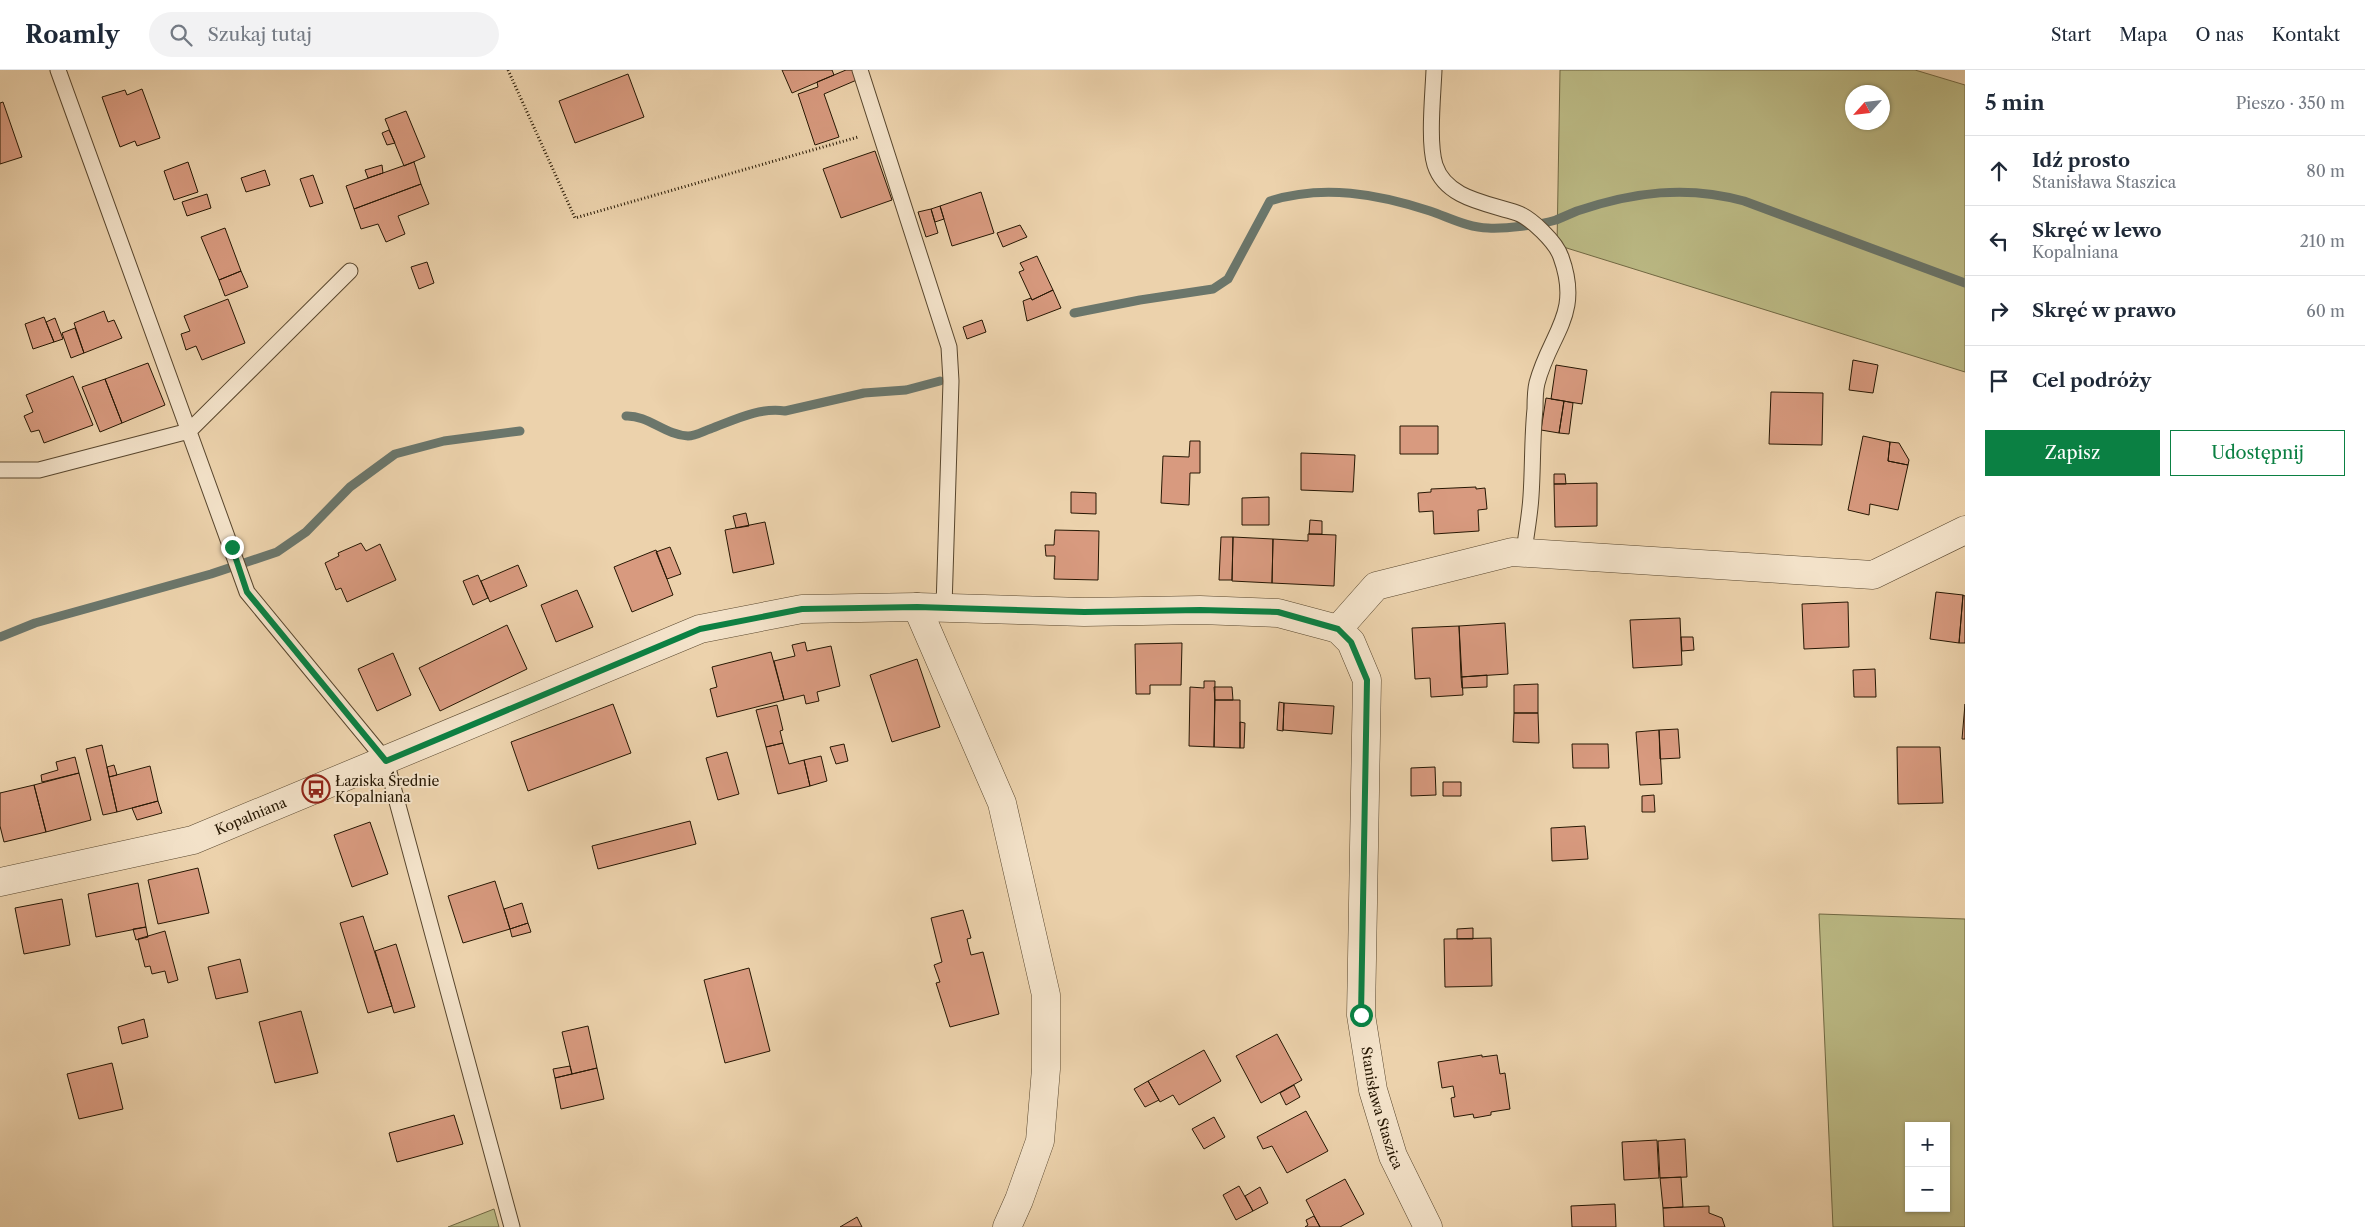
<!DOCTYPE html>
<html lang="pl">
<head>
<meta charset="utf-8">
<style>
	:root { --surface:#fff; --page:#f2f2f3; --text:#1f2937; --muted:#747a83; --line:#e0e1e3; --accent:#0b8043 }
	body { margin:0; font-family:"Libre Caslon Text",serif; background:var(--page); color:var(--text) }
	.controls { position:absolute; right:15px; bottom:15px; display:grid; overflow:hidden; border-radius:0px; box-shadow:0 1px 4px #0004 }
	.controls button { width:45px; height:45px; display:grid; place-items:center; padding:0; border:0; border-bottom:1px solid var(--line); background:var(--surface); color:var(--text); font:25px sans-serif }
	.compass { position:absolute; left:1845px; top:15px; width:45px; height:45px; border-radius:50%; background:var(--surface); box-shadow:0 1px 4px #0004; rotate:243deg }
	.stop { position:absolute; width:15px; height:15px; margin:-11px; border:4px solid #0b8043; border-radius:50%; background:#fff }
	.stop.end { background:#0b8043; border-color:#fff; box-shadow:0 1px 5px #0008 }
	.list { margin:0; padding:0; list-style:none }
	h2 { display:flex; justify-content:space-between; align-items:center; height:65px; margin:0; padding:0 20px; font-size:21px }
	h2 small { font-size:16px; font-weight:400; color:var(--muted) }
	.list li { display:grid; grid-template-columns:32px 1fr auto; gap:15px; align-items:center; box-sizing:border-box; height:70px; padding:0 20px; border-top:1px solid var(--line) }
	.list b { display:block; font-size:19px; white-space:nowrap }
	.list p { margin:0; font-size:16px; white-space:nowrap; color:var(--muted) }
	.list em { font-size:16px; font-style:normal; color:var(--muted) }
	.actions { display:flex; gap:10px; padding:15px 20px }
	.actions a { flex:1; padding:11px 0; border:1px solid var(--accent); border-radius:0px; text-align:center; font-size:18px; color:var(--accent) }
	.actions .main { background:var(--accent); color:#fff }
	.icon { flex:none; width:28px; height:28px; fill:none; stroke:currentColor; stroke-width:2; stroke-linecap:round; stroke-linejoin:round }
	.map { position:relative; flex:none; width:1965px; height:1157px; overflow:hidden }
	header { display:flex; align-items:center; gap:30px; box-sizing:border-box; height:70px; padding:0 25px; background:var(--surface); border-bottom:1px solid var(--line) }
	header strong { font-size:24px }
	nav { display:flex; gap:28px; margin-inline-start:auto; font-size:18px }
	.search { width:350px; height:45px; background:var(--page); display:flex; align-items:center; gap:12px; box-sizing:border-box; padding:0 18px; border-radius:28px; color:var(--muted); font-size:19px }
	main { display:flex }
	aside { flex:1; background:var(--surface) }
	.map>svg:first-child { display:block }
	.green { fill:#bcbb86; stroke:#716944; fill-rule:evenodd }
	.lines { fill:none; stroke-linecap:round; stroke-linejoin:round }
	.stream { stroke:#6b766b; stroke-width:9 }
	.building { fill:#d89a7f; stroke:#261703 }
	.lane-casing { stroke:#58462d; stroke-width:17 }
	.street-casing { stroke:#58462d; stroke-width:29 }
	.path { stroke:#261703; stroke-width:3; stroke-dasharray:1 2.5; stroke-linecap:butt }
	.lane { stroke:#f3e2c9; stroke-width:15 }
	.street { stroke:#f3e2c9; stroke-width:28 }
	.route { stroke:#0b8043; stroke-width:6 }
	.labels { text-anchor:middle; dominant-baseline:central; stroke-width:4; stroke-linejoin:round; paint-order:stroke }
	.poi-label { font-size:14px; fill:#261703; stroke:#f3e2c9; text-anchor:start }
	.street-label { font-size:14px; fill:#261703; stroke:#f3e2c9 }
</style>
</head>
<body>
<header>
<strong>Roamly</strong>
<div class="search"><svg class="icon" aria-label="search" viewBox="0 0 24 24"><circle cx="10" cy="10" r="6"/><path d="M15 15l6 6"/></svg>Szukaj tutaj</div>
<nav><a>Start</a><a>Mapa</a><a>O nas</a><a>Kontakt</a></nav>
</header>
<main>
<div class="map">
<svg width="1965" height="1157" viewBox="0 0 1965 1157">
	<rect width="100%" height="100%" fill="#ecd2ac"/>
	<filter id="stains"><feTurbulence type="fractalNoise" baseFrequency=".004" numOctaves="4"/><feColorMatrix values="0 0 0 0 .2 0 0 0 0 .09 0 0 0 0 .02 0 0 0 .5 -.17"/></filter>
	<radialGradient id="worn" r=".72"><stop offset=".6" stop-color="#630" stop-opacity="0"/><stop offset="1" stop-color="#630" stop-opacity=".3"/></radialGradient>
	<path class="green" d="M1560 0H1915L1965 15V302L1557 175ZM1852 22H1882V52H1852Z
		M1819 844 1965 849V1157H1833ZM1909 1056H1946V1138H1909Z
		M494 1139 499 1157H448Z"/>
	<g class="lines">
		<path class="stream" d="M1074 243 1140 230 1213 219 1228 209 1270 131C1323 114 1378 124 1430 141 1448 147 1469 158 1488 158 1505 159 1539 155 1556 150 1563 147 1570 144 1577 141 1633 122 1687 115 1744 131L1965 213
			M626 346C648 345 665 365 688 366 695 366 704 361 710 359 734 350 759 337 785 341L864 323 906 320 940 311
			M0 567 35 553 211 504 277 482 306 462 350 417 395 384 444 371 520 361"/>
	</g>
	<path class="building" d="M782 0H832L834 5 792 23Z
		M846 0H855L859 9 824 24 839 67 815 75 798 24 818 17 817 12Z
		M628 4 644 47 575 73 559 31Z
		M142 19 160 68 137 76 135 71 120 77 102 27 125 20 127 25Z
		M3 32 22 87 0 94V33Z
		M406 41 425 87 404 96 385 49Z
		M389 60 395 73 387 75 382 63Z
		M875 81 892 130 841 148 823 99Z
		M188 92 198 122 174 130 164 101Z
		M414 92 421 114 354 139 346 116Z
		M382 95 383 103 368 108 365 100Z
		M265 100 270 115 246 122 241 108Z
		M313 105 323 133 310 137 300 109Z
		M421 114 429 134 398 146 405 164 386 172 378 154 361 159 354 139Z
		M981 122 994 163 952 176 940 136Z
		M207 124 211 138 187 146 182 132Z
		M940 136 944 149 935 152 931 139Z
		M931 139 938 163 926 167 918 142Z
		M1020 155 1027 167 1003 177 997 163Z
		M225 158 241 201 219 210 201 167Z
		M1037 186 1053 220 1032 230 1019 202 1024 200 1020 193Z
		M427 192 434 213 419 219 411 197Z
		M241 201 248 217 225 226 219 210Z
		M1053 220 1061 238 1027 251 1023 231 1031 228 1032 230Z
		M228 229 245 273 202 290 196 276 186 280 181 264 190 261 184 246Z
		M104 241 108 252 114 250 122 268 84 283 74 253Z
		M44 247 54 272 33 279 25 254Z
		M55 248 63 269 54 272 46 252Z
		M982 250 986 262 967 269 963 257Z
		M75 258 84 283 71 288 62 263Z
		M1853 290 1878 295 1873 323 1849 320Z
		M148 293 165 335 122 353 105 309Z
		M1556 295 1587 300 1582 334 1551 329Z
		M73 306 93 355 44 373 39 360 31 362 24 346 33 342 26 325Z
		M105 309 122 353 100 362 82 317Z
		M1771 322 1823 323 1822 375 1769 374Z
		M1546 328 1564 331 1559 363 1541 360Z
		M1564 331 1573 333 1569 364 1559 363Z
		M1400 356H1438V384H1400Z
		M1863 366 1890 372 1888 391 1908 395 1898 440 1870 434 1869 445 1848 440Z
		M1190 371H1200V403H1190L1189 435 1161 433 1163 386 1189 387Z
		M1890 372 1899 373 1909 390 1908 395 1888 391Z
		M1301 383 1355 385 1353 422 1301 420Z
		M1554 404H1565L1566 414H1554Z
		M1597 413V456L1555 457 1554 414Z
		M1476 417V419L1485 418 1487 439 1478 440 1479 461 1434 464 1433 441 1419 442 1418 423 1431 422V419Z
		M1071 422 1096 423V444L1071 443Z
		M1269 427V455H1242V428Z
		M746 443 749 456 736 458 733 446Z
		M1310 450 1322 451V464H1309Z
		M765 452 774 494 733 503 725 460Z
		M1055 460 1099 461 1098 510 1054 509 1055 486H1046L1045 475H1054Z
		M1308 464 1336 465 1334 516 1272 513 1273 469 1308 471Z
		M1221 467H1233L1232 510H1219Z
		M1233 467 1273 469 1272 513 1232 511Z
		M361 473 366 481 380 474 396 510 347 532 341 518 336 520 325 493 339 486 338 483Z
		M670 477 681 504 667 509 656 482Z
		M656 480 673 525 632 542 614 497Z
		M518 495 527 516 490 532 481 511Z
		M478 505 488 528 473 535 463 511Z
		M577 520 593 557 556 572 541 535Z
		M1936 522 1963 525 1959 573 1930 569Z
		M1963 525 1965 526V573H1959Z
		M1848 532 1849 577 1804 579 1802 534Z
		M1680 548 1682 595 1633 598 1630 550Z
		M1505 553 1508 604 1461 607 1459 556Z
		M507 555 527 599 440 641 419 598Z
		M1459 556 1463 625 1431 627 1430 608 1415 609 1412 558Z
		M1681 567H1693L1694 580 1682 581Z
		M805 572 807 581 831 576 840 616 817 622 819 631 806 634 804 625 784 630 774 591 795 586 792 575Z
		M1182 573 1181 615H1150V624H1136L1135 574Z
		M771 582 784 630 717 647 710 619 717 617 712 597Z
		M393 583 411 625 377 641 358 599Z
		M917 589 940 657 892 672 870 605Z
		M1875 599 1876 627H1854L1853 600Z
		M1487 605V617L1462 618 1461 607Z
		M1204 611H1215L1214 677 1189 676 1190 617 1204 618Z
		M1538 614V643H1514V615Z
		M1214 617H1232L1233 630H1215Z
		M1215 630H1240V678L1214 677Z
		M1279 632 1284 633 1283 661 1277 660Z
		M1284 633 1334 636 1332 664 1283 660Z
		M613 634 631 683 528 721 511 672Z
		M1965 634V669H1962Z
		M777 635 783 660 780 661 783 673 766 677 756 640Z
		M1514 643H1538L1539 673 1513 672Z
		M1240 652 1245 653 1244 678H1240Z
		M1678 659 1680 688 1660 689 1659 660Z
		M1659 660 1662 714 1640 715 1636 662Z
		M783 673 789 694 804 690 810 716 778 724 766 677Z
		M844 674 848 691 836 694 830 677Z
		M1572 674H1608L1609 698H1573Z
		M102 675 117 742 103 745 86 679Z
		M1897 677H1940L1943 733 1898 734Z
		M727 682 739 724 718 730 706 688Z
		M821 686 827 711 810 716 804 690Z
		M75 687 79 703 42 712 41 705 58 700 56 692Z
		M114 695 117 705 109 707 107 697Z
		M150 696 158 731 117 742 109 707Z
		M1435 697 1436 725 1411 726V698Z
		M79 703 91 750 46 762 34 715Z
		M1443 712H1461V726H1443Z
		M34 715 46 762 4 772 0 756V723Z
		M1654 725 1655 742H1642V726Z
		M158 731 162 743 137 750 132 738Z
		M690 751 696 774 598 799 592 776Z
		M370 752 388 804 352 817 334 765Z
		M1585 756 1588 789 1552 791 1551 758Z
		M198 798 209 843 158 854 148 810Z
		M495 811 510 859 463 873 448 826Z
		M138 813 146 857 96 867 88 824Z
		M62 829 70 875 24 884 15 838Z
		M522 833 528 853 510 859 504 839Z
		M963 840 971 868 967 869 971 885 983 882 999 944 950 957 936 913 940 912 934 895 942 892 931 848Z
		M363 846 392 936 368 943 340 853Z
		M528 853 531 862 512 867 510 859Z
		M146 857 148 867 136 870 133 859Z
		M1473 858V869H1457V859Z
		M165 861 178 910 168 913 165 901 152 904 150 896 145 897 138 869Z
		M1491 868 1492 916 1445 917 1444 869Z
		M396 874 415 937 394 943 375 881Z
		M240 889 248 922 216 929 208 897Z
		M749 898 770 981 725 993 704 910Z
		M301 941 318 1003 275 1013 259 952Z
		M144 949 148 967 122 974 118 957Z
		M588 956 597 998 572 1004 562 962Z
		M1277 964 1302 1010 1261 1033 1236 986Z
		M1204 980 1221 1011 1179 1035 1173 1025 1160 1032 1148 1011Z
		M1482 985V987L1497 985 1500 1004 1505 1003 1510 1039 1491 1042V1045L1474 1048 1473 1044 1454 1047 1451 1028 1455 1027 1453 1016 1442 1018 1438 992Z
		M112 993 123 1039 79 1049 67 1004Z
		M570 996 572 1004 555 1008 553 999Z
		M597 998 604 1029 561 1039 555 1008Z
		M1148 1011 1159 1030 1145 1037 1134 1019Z
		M1294 1015 1300 1027 1286 1035 1280 1023Z
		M1306 1041 1328 1081 1287 1103 1272 1076 1263 1079 1257 1067Z
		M454 1045 463 1074 397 1092 389 1063Z
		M1214 1047 1225 1067 1204 1079 1192 1059Z
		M1685 1069 1687 1107 1660 1108 1658 1071Z
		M1657 1070 1659 1108 1624 1110 1622 1072Z
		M1681 1107 1683 1137 1663 1138 1660 1108Z
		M1345 1109 1364 1144 1340 1157H1320L1306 1130Z
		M1239 1116 1253 1141 1236 1150 1223 1125Z
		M1260 1117 1268 1133 1253 1141 1245 1126Z
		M1615 1134 1616 1157H1572L1571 1136Z
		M1709 1136V1143L1722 1148 1725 1157H1664L1663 1138Z
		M1314 1146 1320 1157H1305L1308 1155 1306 1150Z
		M857 1147 862 1157H840Z"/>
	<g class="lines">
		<g class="lane-casing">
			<path id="lane" d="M58 0 247 522 386 691 512 1157
				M860 0 949 277 951 311 944 537
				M1434 0C1433 25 1428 72 1435 95 1446 129 1488 133 1517 143 1531 148 1556 172 1561 187 1582 245 1550 263 1537 313 1535 321 1535 331 1535 339 1532 368 1533 397 1531 426 1530 445 1526 464 1524 483
				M0 400H39L189 361 350 201"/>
		</g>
		<g class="street-casing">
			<g id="street">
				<path d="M917 537 1002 733 1046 925V999L1040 1071 1019 1130 1007 1157"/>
				<path d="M1338 559 1376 516 1512 482 1873 505 1965 460"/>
				<path id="s1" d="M1338 559 1351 572 1367 610 1361 945 1373 1020 1393 1086 1428 1157"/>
				<path id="s2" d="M0 812 193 770 700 559 802 539 917 537 1084 542 1200 540 1278 543 1338 559"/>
			</g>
		</g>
		<path class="path" d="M508 0 575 148 858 67"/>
		<use href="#lane" class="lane"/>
		<use href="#street" class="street"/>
	</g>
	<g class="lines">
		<path class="route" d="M232 477 247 522 386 691 700 559 802 539 917 537 1084 542 1200 540 1278 542 1338 559 1351 572 1367 610 1361 945"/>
	</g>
	<defs>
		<g id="bus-ring" transform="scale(1.4375)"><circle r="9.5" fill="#f3e2c9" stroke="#8f2418" stroke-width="1.5"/><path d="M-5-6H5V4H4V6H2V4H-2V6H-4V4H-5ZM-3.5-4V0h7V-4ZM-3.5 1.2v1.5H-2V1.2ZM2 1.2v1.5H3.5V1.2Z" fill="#8f2418"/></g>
	</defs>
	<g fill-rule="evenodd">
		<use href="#bus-ring" x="316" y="719"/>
	</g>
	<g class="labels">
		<g class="poi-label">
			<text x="335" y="711">Łaziska Średnie<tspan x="335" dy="16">Kopalniana</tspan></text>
		</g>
		<g class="street-label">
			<text stroke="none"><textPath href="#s2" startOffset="260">Kopalniana</textPath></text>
			<text stroke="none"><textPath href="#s1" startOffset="490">Stanisława Staszica</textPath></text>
		</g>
	</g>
	<rect width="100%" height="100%" filter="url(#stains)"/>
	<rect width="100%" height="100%" fill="url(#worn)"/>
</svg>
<div class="controls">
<button>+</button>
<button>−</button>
</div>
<svg class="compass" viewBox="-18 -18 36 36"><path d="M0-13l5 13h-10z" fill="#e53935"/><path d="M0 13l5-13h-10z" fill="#747a83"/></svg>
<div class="stop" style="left:1361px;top:945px"></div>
<div class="stop end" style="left:232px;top:477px"></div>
</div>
<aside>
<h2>5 min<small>Pieszo · 350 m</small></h2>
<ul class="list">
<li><svg class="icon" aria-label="ahead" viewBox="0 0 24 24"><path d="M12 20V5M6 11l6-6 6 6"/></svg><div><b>Idź prosto</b><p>Stanisława Staszica</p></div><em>80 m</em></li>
<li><svg class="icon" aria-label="left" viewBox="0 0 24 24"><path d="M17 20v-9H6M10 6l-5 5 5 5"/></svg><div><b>Skręć w lewo</b><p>Kopalniana</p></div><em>210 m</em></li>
<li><svg class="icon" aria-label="right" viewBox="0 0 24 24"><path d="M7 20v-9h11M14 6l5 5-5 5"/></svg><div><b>Skręć w prawo</b></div><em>60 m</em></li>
<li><svg class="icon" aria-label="arrive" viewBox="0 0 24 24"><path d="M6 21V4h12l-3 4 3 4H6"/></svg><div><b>Cel podróży</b></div></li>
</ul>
<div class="actions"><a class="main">Zapisz</a><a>Udostępnij</a></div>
</aside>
</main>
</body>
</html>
